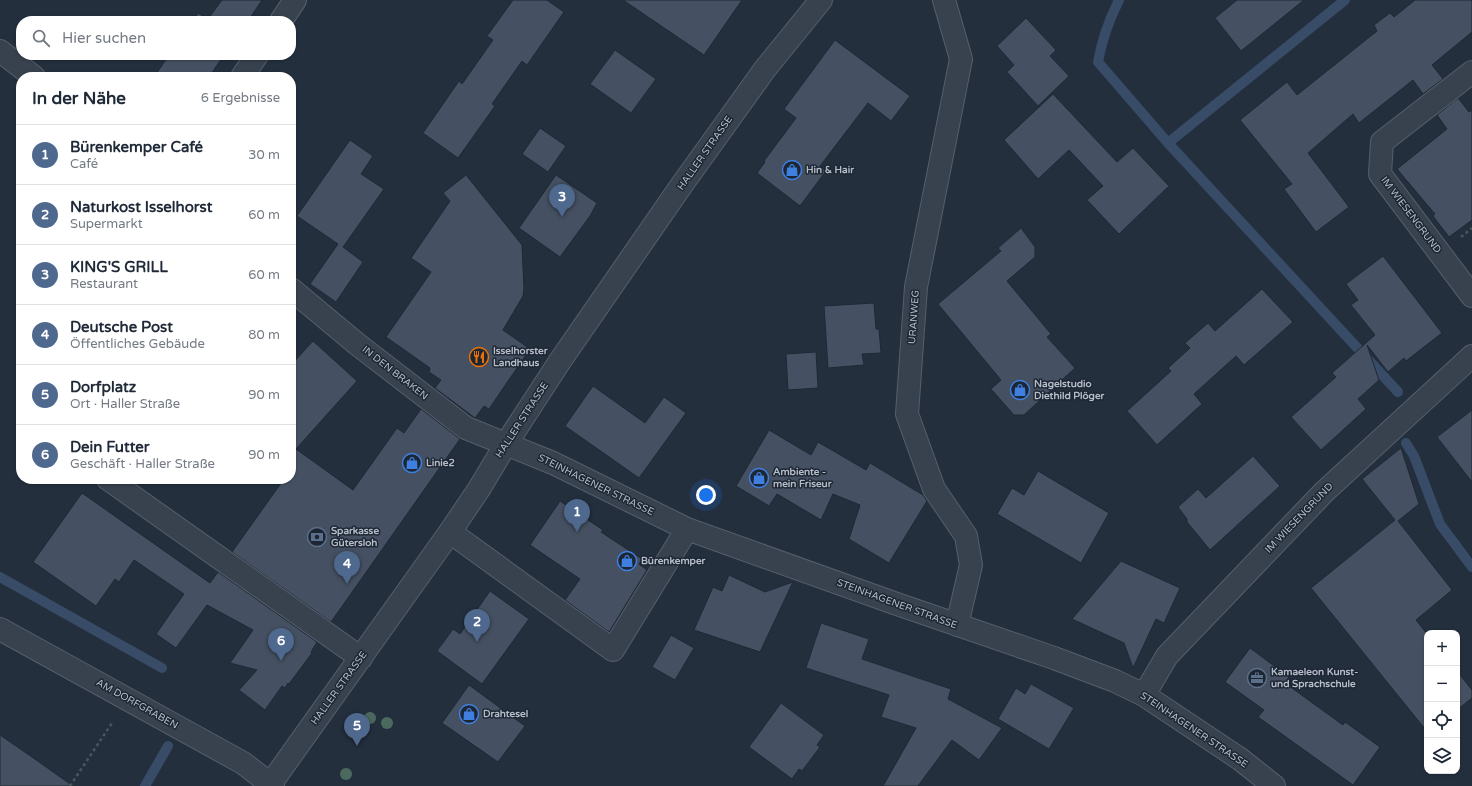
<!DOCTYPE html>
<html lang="de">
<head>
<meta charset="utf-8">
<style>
	:root { --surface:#fff; --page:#f6f6f7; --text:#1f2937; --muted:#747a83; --line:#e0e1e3; --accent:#4f688e }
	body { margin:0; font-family:"Varela Round",sans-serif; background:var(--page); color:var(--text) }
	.controls { position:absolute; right:12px; bottom:12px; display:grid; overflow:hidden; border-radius:8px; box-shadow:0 1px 3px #0004 }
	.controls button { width:36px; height:36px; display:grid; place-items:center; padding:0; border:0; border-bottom:1px solid var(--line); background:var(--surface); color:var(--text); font:20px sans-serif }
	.you { position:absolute; left:706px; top:495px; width:14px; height:14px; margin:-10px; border:3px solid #fff; border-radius:50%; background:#1a73e8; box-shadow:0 0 0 6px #1a73e833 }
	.badge { display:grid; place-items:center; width:26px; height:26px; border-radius:50%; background:var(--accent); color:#fff; font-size:13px; font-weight:700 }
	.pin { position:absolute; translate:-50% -33px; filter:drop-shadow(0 1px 2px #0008) }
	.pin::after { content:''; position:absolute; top:21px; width:14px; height:12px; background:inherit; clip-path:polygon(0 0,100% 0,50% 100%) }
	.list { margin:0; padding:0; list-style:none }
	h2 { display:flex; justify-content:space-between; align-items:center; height:52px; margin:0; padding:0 16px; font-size:17px }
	h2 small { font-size:13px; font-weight:400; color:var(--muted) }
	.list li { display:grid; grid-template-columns:26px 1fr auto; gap:12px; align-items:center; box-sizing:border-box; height:60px; padding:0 16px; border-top:1px solid var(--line) }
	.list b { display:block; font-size:15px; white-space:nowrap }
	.list p { margin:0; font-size:13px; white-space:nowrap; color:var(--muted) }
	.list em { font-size:13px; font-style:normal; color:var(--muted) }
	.icon { flex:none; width:22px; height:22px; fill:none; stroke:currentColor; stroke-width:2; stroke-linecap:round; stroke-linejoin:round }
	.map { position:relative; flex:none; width:1472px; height:786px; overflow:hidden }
	.search { position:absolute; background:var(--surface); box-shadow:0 1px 3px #0004; left:16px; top:16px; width:280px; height:44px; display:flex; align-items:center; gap:10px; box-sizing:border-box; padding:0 14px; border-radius:16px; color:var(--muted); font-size:15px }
	.panel { position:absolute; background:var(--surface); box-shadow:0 1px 3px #0004; left:16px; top:72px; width:280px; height:412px; border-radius:16px }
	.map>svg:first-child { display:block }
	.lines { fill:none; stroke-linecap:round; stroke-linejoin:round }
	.stream { stroke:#394c67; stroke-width:10 }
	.building { fill:#455162; stroke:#1f2835 }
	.minor-casing { stroke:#565f6c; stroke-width:24 }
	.path { stroke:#44595c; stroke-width:2.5; stroke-dasharray:3 3; stroke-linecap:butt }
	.minor { stroke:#38414e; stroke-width:22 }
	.tree { fill:#4b6a5d }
	.labels { text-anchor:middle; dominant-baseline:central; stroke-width:3; stroke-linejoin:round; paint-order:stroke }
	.street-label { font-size:10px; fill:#b4bcc9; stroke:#1d2633 }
	.poi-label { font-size:10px; font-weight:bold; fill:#b4bcc9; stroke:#1d2633; text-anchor:start }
</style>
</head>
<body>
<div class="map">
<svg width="1472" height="786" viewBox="0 0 1472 786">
	<rect width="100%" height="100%" fill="#242f3e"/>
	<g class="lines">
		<path class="stream" d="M1119 0C1109 20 1102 39 1098 62L1168 143
			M1345 0 1168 143 1398 392
			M1406 443 1414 456 1440 524 1472 567
			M0 577 162 668
			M145 786 168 746"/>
	</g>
	<path class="building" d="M222 0H262L248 21H193L198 13 208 19Z
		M513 0H547L564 12 527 65 522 61 492 104 495 106 458 158 423 133 459 81 462 84 493 40 487 36Z
		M623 0H742L704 55Z
		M1237 0H1304L1241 51 1215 18Z
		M1415 0H1472V32L1432 65 1443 79 1423 94 1413 80 1359 123 1353 114 1308 153 1349 207 1316 232 1284 189 1292 184 1240 120 1287 82 1297 95 1377 31 1374 25 1390 13 1394 17Z
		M1026 18 1056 50 1050 56 1069 76 1038 106 1007 72 1014 65 997 46Z
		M835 40 910 96 891 121 868 103 820 166 826 171 800 206 757 173 765 162 764 161 796 118 784 109Z
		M615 50 656 79 631 113 590 84Z
		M169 55H224L209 77H154Z
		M1053 94 1117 162 1133 148 1169 186 1119 234 1087 200 1103 186 1069 150 1038 179 1004 140Z
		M1458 98 1469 112 1472 110V220L1449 237 1433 216 1435 214 1397 169 1447 129 1437 115Z
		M540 128 566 146 548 172 522 154Z
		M350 140 373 156 361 174 384 189 343 247 363 262 336 302 310 284 338 244 297 216Z
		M466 175 522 245 524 289 523 296 503 330 530 349 489 409 484 406 475 418 435 388 441 380 429 372 430 368 386 337 431 272 411 258 450 201 443 193Z
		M556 175 597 203 590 216 560 257 519 228Z
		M1021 228 1035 247V257L1007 281 1051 334 1047 337 1075 368 1024 415H1014L991 389 1001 380 938 304 1001 251 998 248Z
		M1383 256 1442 333 1406 361 1404 358 1388 372 1367 345 1379 380 1358 399 1366 409 1321 450 1291 417 1336 377 1332 373 1375 335 1351 305 1358 300 1346 284Z
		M1262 289 1293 322 1244 365 1236 356 1194 394 1202 404 1157 445 1127 411 1171 371 1168 368 1190 348 1185 343 1208 323 1215 331Z
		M874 303 876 329H879L881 353 862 354 864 365 828 368 824 306Z
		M313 341 357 381 296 449 353 490 397 428 404 433 421 409 460 439 331 622 232 552 284 479H291V365Z
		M816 352 818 388 788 390 786 354Z
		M593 386 645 423 664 397 686 413 639 478 565 426Z
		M1472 410V482L1437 437Z
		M769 430 811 455 818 442 866 470 870 463 923 495 927 501 889 563 849 539 860 505 833 494 821 520 777 494 769 506 736 486Z
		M1401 448 1419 504 1398 521 1452 590 1416 620 1427 634V729H1425L1311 588 1395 520 1362 479Z
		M1253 456 1280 486 1210 550 1187 522V519L1178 507 1198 489 1206 498Z
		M1038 471 1109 513 1081 563 997 514 1012 488 1024 495Z
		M82 493 210 583 218 572 317 642 311 652 312 653 289 684 288 683 285 688 282 686 265 710 239 690 257 670 230 663 253 630 207 605 176 648 156 634 184 594 134 560 119 582 115 579 96 606 33 562Z
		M560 501 603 530 601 532 642 559 639 564 647 570 609 632 565 600 580 579 530 545Z
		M1121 561 1180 588 1164 623 1156 619 1133 668 1124 643 1072 619Z
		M729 575 765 592 793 582 760 652 694 630 713 587 722 591Z
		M490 591 529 619 482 684 437 651 453 629 460 634Z
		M821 623 869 639 862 659 951 689 948 699 1002 728 979 760 952 740 918 786H883L916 728 881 717 889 695 806 668Z
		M671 635 694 648 675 680 652 667Z
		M1250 648 1289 677 1285 683 1343 725 1345 722 1380 747 1353 785 1258 717 1264 710 1225 682Z
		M1457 671 1472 690V698L1457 710Z
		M1031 684 1074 708 1049 749 998 719 1016 688 1025 694Z
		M469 685 525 726 498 762 442 723Z
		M781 703 824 735 817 745 820 747 802 771 799 769 792 779 749 747Z
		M0 735 32 757 73 786H0Z"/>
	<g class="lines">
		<g class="minor-casing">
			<path id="minor" d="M944 0 961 59 916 287 907 414 934 489 966 536 971 565 957 625
				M281 21 295 0
				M0 51 34 77
				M1472 72 1382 142 1380 174 1472 296
				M242 77 257 55
				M291 289 357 344 466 428 553 463 687 529 894 603 1054 658 1115 681 1144 695 1240 759 1274 786
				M108 479 361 658
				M450 532 613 650 687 529
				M0 629 243 763 273 786
				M1144 695 1167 656 1324 492 1472 356
				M269 786 450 532 479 489 506 444 560 361 681 186 765 69 821 0"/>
		</g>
		<path class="path" d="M1461 237 1472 228
			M70 786 112 723"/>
		<use href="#minor" class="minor"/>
	</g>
	<g class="tree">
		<circle cx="370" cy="718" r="6"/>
		<circle cx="387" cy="723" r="6"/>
		<circle cx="346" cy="774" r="6"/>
	</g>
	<defs>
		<g id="shop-ring" transform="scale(1)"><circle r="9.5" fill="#1d2633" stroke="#3f7fe0" stroke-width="1.5"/><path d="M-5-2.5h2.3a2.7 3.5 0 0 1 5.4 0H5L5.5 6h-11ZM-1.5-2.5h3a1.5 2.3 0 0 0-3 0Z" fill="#3f7fe0"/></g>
		<g id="restaurant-ring" transform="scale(1)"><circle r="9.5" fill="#1d2633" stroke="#e8710a" stroke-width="1.5"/><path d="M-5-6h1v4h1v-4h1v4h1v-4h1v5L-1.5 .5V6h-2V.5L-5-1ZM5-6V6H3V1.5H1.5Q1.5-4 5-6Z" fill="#e8710a"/></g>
		<g id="bank-ring" transform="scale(1)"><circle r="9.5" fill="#1d2633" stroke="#5c6f8a" stroke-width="1.5"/><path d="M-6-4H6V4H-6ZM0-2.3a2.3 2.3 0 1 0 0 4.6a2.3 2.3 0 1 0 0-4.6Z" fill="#5c6f8a"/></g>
		<g id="office-ring" transform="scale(1)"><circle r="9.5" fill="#1d2633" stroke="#5c6f8a" stroke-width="1.5"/><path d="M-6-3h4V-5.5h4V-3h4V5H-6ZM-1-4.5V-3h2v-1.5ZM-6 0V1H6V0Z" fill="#5c6f8a"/></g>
	</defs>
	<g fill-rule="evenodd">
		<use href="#shop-ring" x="792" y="170"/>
		<use href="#restaurant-ring" x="479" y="357"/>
		<use href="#shop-ring" x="1020" y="390"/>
		<use href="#shop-ring" x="412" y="463"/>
		<use href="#shop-ring" x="759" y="478"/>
		<use href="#bank-ring" x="317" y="537"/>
		<use href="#shop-ring" x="627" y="561"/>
		<use href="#office-ring" x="1257" y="678"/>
		<use href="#shop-ring" x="469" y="714"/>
	</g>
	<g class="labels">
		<g class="street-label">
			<text transform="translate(705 153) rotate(-55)">HALLER STRASSE</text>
			<text transform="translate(1411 215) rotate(53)">IM WIESENGRUND</text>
			<text transform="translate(914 317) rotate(-86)">URANWEG</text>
			<text transform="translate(395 373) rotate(38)">IN DEN BRAKEN</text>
			<text transform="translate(522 420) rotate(-57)">HALLER STRASSE</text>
			<text transform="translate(596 485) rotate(26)">STEINHAGENER STRASSE</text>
			<text transform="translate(1299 518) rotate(-46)">IM WIESENGRUND</text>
			<text transform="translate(897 604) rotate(20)">STEINHAGENER STRASSE</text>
			<text transform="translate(339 688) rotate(-54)">HALLER STRASSE</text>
			<text transform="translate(137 704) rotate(29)">AM DORFGRABEN</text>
			<text transform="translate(1194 730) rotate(34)">STEINHAGENER STRASSE</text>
		</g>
		<g class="poi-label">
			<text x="806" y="170">Hin &amp; Hair</text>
			<text x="493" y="351">Isselhorster<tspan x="493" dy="12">Landhaus</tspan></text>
			<text x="1034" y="384">Nagelstudio<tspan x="1034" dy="12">Diethild Plöger</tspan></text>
			<text x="426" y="463">Linie2</text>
			<text x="773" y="472">Ambiente -<tspan x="773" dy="12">mein Friseur</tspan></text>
			<text x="331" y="531">Sparkasse<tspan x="331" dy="12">Gütersloh</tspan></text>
			<text x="641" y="561">Bürenkemper</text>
			<text x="1271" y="672">Kamaeleon Kunst-<tspan x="1271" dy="12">und Sprachschule</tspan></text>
			<text x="483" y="714">Drahtesel</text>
		</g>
	</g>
</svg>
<div class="controls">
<button>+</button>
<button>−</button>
<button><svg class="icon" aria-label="locate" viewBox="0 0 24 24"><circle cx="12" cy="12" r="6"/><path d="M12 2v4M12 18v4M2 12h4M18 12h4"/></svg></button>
<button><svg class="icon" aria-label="layers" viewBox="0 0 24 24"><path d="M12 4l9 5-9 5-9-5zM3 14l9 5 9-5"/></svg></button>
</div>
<div class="you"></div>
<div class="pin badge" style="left:577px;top:532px">1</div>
<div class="pin badge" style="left:477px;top:642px">2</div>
<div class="pin badge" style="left:562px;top:217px">3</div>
<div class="pin badge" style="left:347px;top:584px">4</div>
<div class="pin badge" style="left:357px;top:746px">5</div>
<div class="pin badge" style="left:281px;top:661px">6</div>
<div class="search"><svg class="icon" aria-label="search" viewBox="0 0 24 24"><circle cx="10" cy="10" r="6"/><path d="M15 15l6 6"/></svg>Hier suchen</div>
<section class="panel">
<h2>In der Nähe<small>6 Ergebnisse</small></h2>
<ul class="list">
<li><span class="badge">1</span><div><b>Bürenkemper Café</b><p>Café</p></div><em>30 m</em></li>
<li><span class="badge">2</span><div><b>Naturkost Isselhorst</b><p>Supermarkt</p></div><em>60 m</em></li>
<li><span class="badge">3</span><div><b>KING'S GRILL</b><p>Restaurant</p></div><em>60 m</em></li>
<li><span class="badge">4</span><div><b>Deutsche Post</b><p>Öffentliches Gebäude</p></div><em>80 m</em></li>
<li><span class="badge">5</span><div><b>Dorfplatz</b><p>Ort · Haller Straße</p></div><em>90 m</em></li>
<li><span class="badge">6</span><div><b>Dein Futter</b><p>Geschäft · Haller Straße</p></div><em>90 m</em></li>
</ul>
</section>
</div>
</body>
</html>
